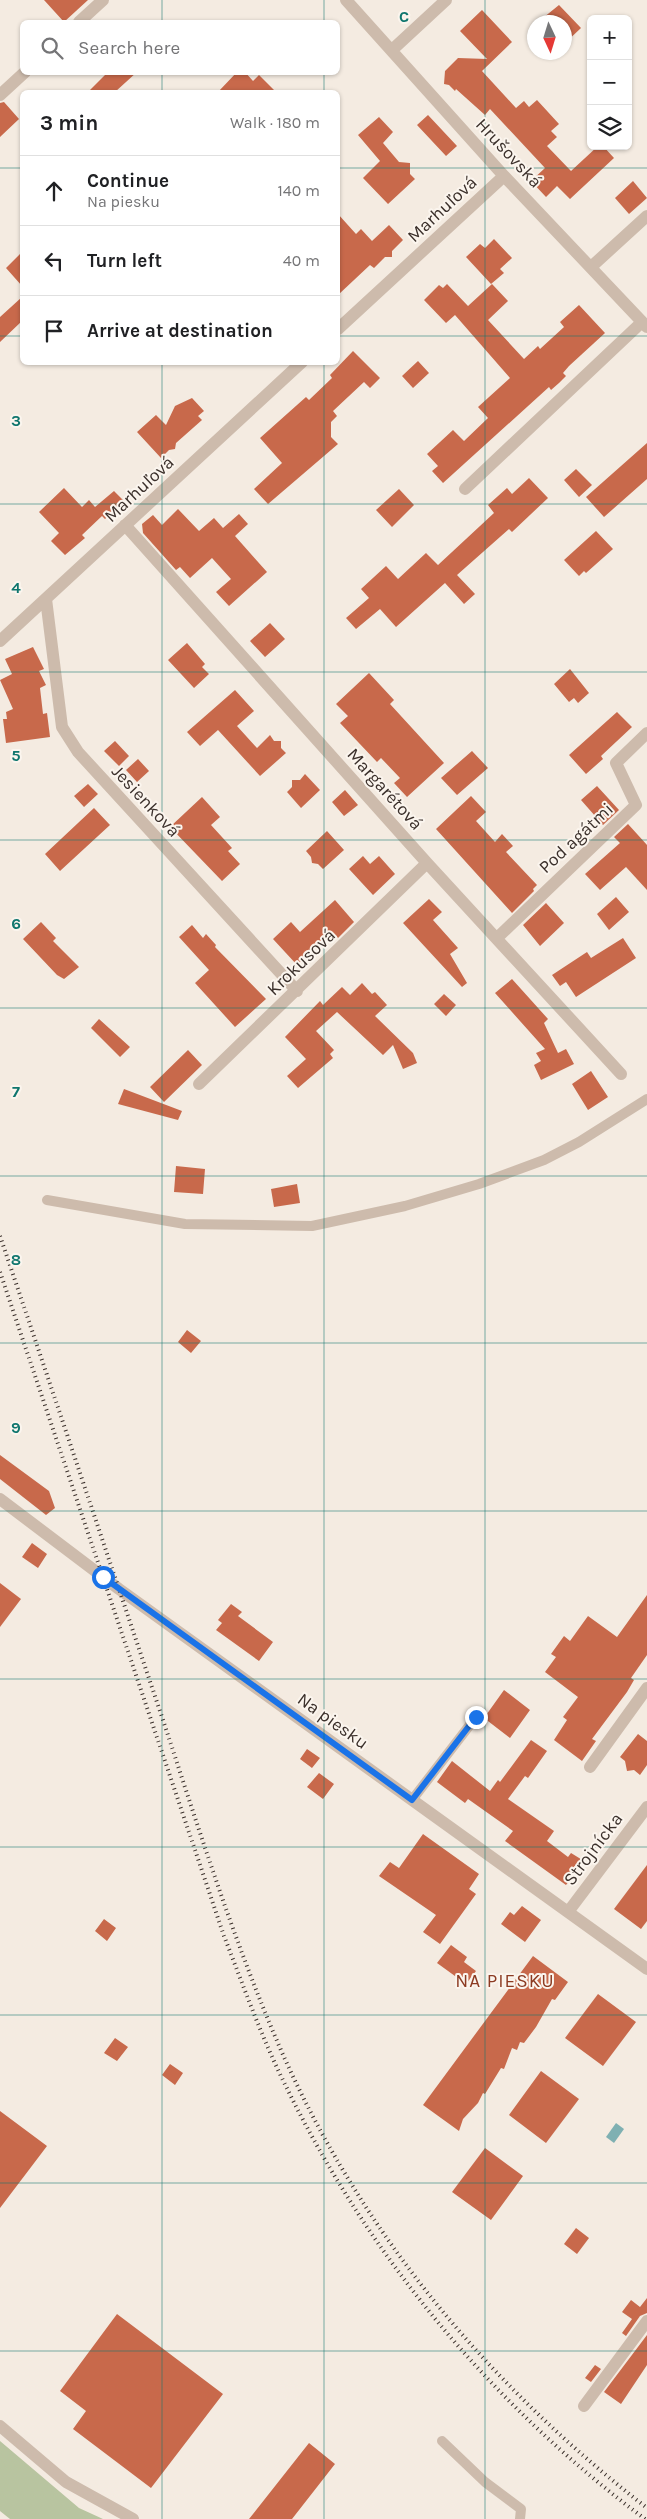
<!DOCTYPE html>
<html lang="en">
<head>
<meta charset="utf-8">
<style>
	:root { --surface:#fff; --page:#f6f6f6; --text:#202124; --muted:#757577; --line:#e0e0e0 }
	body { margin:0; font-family:Karla,sans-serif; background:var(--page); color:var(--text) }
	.controls { position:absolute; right:15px; top:15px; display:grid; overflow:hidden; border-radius:8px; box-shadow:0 1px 4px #0004 }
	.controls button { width:45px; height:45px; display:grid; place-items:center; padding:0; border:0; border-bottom:1px solid var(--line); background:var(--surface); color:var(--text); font:25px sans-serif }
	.compass { position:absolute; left:527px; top:15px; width:45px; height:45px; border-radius:50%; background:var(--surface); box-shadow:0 1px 4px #0004; rotate:176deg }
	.stop { position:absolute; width:15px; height:15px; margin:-11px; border:4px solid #1a73e8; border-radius:50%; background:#fff }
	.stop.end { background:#1a73e8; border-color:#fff; box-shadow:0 1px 5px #0008 }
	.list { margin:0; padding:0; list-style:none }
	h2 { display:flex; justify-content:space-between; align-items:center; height:65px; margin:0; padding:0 20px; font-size:21px }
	h2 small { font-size:16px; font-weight:400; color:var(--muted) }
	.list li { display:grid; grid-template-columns:32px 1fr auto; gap:15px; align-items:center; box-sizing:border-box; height:70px; padding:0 20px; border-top:1px solid var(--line) }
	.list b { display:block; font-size:19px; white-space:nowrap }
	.list p { margin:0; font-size:16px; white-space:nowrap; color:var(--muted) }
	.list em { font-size:16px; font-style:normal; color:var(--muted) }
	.icon { flex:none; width:28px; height:28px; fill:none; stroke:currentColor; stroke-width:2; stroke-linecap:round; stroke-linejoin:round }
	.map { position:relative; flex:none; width:647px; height:2519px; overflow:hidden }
	.search { position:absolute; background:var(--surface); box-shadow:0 1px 4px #0004; left:20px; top:20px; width:320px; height:55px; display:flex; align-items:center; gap:12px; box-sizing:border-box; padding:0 18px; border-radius:8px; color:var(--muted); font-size:19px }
	.panel { position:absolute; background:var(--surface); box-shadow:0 1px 4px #0004; left:20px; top:90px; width:320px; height:275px; border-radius:8px }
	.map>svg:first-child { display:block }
	.green { fill:#b8c4a0 }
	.water { fill:#7fb0b2 }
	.building { fill:#c8694b }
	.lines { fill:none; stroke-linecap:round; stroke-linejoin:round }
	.service { stroke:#cdbbac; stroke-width:10 }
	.minor { stroke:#cdbbac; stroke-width:12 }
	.rail { stroke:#3b302b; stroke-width:4; stroke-dasharray:1 4; stroke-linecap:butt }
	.route { stroke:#1a73e8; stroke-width:6 }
	.grid { fill:none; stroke:#0f766e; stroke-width:1; stroke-opacity:0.55 }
	.labels { text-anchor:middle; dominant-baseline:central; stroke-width:4; stroke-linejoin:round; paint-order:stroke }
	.street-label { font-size:18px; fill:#3b302b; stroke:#fbf5ee }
	.neighbourhood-label { font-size:19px; letter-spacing:1px; fill:#8c3b22; stroke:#fbf5ee }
	.grid-label { font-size:16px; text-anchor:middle; font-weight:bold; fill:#0f766e; stroke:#fbf5ee; stroke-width:4; stroke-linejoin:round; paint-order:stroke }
</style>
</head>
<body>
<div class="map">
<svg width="647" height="2519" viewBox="0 0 647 2519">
	<rect width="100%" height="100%" fill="#f4ebe1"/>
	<path class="green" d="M0 2441 79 2508 103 2519H10L0 2511Z"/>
	<path class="water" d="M616 2123 624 2129 614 2143 606 2137Z"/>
	<path class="building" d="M44 0H88L64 22Z
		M559 5 581 28 564 44V22H538Z
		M482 10 512 42 482 71 516 108 524 101 529 107 537 100 559 124 551 131 557 137 547 146 571 171 598 146H603L614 158 570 199 557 186 546 197 531 181 545 168 490 109 485 115 456 89 455 91 449 85 444 84 445 71 458 58 487 59 460 31Z
		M108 72H137L115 92H88Z
		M237 72H245L253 81 259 75 276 92H218Z
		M4 102 19 119 0 137V103Z
		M428 115 457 146 446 156 417 125Z
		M379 117 393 132 383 143 399 162 410 163V174L415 179 388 204 363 178 380 161 358 135Z
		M633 181 647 198 629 214 615 198Z
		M338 214 356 234 361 229 372 241 389 225 403 240 392 251V257H385L374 268 370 265 338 295Z
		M494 239 512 258 500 269 504 273 491 284 466 257 480 244 485 248Z
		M22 252V286L6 268Z
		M447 284 468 306 492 284 508 301 488 320 524 359 538 346 540 349 564 327 560 322 579 305 605 333 569 366 563 373 566 376 559 383 551 390 549 387 443 483 432 471 438 466 427 454 453 430 464 441 488 418 478 407 510 378 455 315 446 323 424 300 439 285 443 288Z
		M22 297V321L0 342V317Z
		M353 351 380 378 370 388 364 382 333 411 337 416 331 422V437L338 444 268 504 254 489 282 463 260 438 306 397 309 400 332 378 330 375Z
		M418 361 429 373 413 388 402 376Z
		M192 398 204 411 198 416 202 420 176 443 175 449 169 450 161 458 137 432 156 415 166 425 175 406Z
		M647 443V479L604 517 586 497Z
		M576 469 592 485 579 497 564 480Z
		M529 478 548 498 512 532 509 529 457 575 475 594 464 604 445 583 396 627 380 609 356 629 346 618 369 598 361 589 386 566 398 579 426 553 438 565 494 513 488 505 507 488 512 494Z
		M64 488 82 507 89 500 95 507 114 491 124 501 105 519 102 516 82 535 85 538 65 555 51 541 59 533 39 512Z
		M399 489 414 505 392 527 376 510Z
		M178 509 199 531 214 518 223 528 239 514 248 524 235 536 267 572 229 606 216 592 231 579 212 558 190 578 180 567 176 570 143 533 142 524 153 515 162 525Z
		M596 531 613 549 586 573 584 571 579 576 564 560Z
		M270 623 285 639 265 657 250 641Z
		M187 643 205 664 202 667 209 674 194 688 168 660Z
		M33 647 44 669 39 671 46 685 40 688 43 714 47 713 50 737 6 743 3 719H7L6 712 13 709 0 680 12 674 5 659Z
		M570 669 589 693 578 703 574 698 569 702 554 684Z
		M369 673 394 700 390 704 444 763 407 797 394 783 400 778 381 758 377 762 340 723 348 716 336 704Z
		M235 690 254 711 237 726 257 748 270 735 274 741H281V748L286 753 260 776 218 730 200 746 187 732Z
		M617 712 632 727 601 756 603 759 586 774 569 755Z
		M115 741 129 756 119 766 104 751Z
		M472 751 488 768 457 795 441 778Z
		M138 759 149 771 137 782 126 770Z
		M305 774 320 790 301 808 287 792 292 787V780H300Z
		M88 784 98 794 84 807 74 796Z
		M597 786 619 810 603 825 581 800Z
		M345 790 358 805 344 816 332 802Z
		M471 796 486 812 476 821 495 842 502 834 513 846 506 852 537 885 533 889 534 891 512 913 436 829Z
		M202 797 220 817 211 825 232 848 228 851 240 864 222 881 170 827Z
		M94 808 110 825 60 871 45 854Z
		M628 824 647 845V890L626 867 600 890 585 874 620 843 614 837Z
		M327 831 344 850 323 869 318 864 312 863 311 857 306 851Z
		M363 856 370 864 379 856 395 874 373 895 349 869Z
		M616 897 629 912 609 930 597 914Z
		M429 899 442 912 433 920 458 948 450 954 467 983 462 987 403 923Z
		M335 900 354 922 338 938 332 932 297 965 273 939 291 922 300 932Z
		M546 903 564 923 540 946 523 925Z
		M41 922 56 938 53 941 79 967 64 979 57 975 23 939Z
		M192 925 203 938 206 934 216 945 215 947 266 999 235 1027 195 983 209 970 179 937Z
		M623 938 636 958 576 997 566 982 560 986 552 975 587 952 591 958Z
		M512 979 548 1019 544 1023 558 1053 566 1049 574 1064 541 1080 534 1065 541 1061 536 1053 545 1049 495 993Z
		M362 983 372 994 375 992 387 1005 375 1016 413 1053 417 1063 403 1069 393 1045 383 1055 337 1012 316 1031 334 1050 330 1054 333 1058 298 1088 287 1076 306 1059 285 1037 320 1001 323 1005 342 987 350 995Z
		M444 994 456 1005 446 1016 434 1004Z
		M99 1019 130 1047 120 1057 91 1028Z
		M188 1050 202 1065 164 1102 150 1087Z
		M591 1071 608 1097 588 1110 572 1084Z
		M124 1089 182 1111 178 1120 118 1104Z
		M176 1166 205 1169 203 1194 174 1192Z
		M297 1184 300 1203 274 1207 271 1189Z
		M187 1330 201 1341 191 1353 178 1342Z
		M0 1455 49 1491 55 1508 46 1515 0 1479Z
		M32 1543 47 1554 38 1568 22 1557Z
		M0 1583 21 1599 0 1627Z
		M647 1595V1655L631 1678 634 1680 627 1692 592 1739 596 1741 582 1761 554 1740 567 1720 563 1717 578 1697 545 1672 556 1657 551 1654 564 1636 570 1641 588 1616 617 1637Z
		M231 1604 242 1612 238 1616 273 1642 259 1661 216 1630 222 1623 218 1620Z
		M504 1690 530 1710 510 1738 484 1718Z
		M638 1734 647 1741V1765L640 1775 634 1770 627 1771 625 1761 620 1757Z
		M531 1740 547 1751 528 1778 525 1776 508 1799 554 1831 547 1841 568 1857 571 1853 584 1861 566 1885 505 1841 513 1831 468 1799 465 1803 437 1782 452 1761 490 1791 498 1780 500 1782Z
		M307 1749 320 1758 312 1768 300 1759Z
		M319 1773 334 1784 323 1799 307 1787Z
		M423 1834 479 1874 469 1889 476 1894 440 1944 423 1932 436 1915 379 1876 390 1862 399 1868Z
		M647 1865V1921L641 1929 614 1909Z
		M522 1906 541 1920 525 1942 501 1924 510 1912 514 1915Z
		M104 1919 116 1928 107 1941 95 1931Z
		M451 1945 467 1957 464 1962 476 1971 466 1984 437 1963Z
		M533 1956 568 1982 555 2000 552 1999 536 2027 524 2043 520 2042 517 2050 512 2048 504 2069 501 2068 485 2094 483 2093 478 2103 463 2119 459 2131 423 2105Z
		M598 1994 636 2022 603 2066 565 2038Z
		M115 2038 128 2047 117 2061 104 2053Z
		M170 2064 183 2073 175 2085 162 2075Z
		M541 2071 579 2099 546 2143 509 2115Z
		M0 2111 47 2146 0 2208Z
		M485 2148 523 2176 491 2220 452 2192Z
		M576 2228 589 2238 577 2254 564 2244Z
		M647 2298V2313L640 2316 626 2336 622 2333 632 2319 622 2312 631 2300 640 2307Z
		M117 2314 223 2394 151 2488 73 2429 86 2411 60 2391Z
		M647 2335V2365L621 2404 604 2392Z
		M595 2365 601 2369 591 2382 585 2378Z
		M309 2443 335 2464 292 2519H249Z"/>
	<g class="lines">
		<path class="service" d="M47 1200 185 1224 312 1226 405 1206 479 1184 544 1160 579 1142 647 1099
			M412 1800 476 1717
			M442 2441 485 2482 521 2509 520 2519"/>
		<path class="minor" d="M346 0 504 176 647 327
			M79 22 103 0
			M392 50 446 0
			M0 95 25 72
			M591 267 647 216
			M338 329 504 176
			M465 489 642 322
			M125 525 427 863 621 1074
			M46 599 62 727 78 752 297 991
			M0 641 302 362
			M497 938 636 805 616 763 647 733
			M199 1084 427 863
			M0 1499 119 1589 647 1969
			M590 1767 647 1688
			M568 1912 647 1807
			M584 2406 647 2321
			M0 2426 66 2482 133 2519"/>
		<path class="rail" d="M0 1236C54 1395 107 1554 161 1714 199 1829 235 1946 284 2057 366 2239 490 2386 647 2508
			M0 1272 224 1936C240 1977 255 2019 273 2059 357 2242 484 2399 645 2519"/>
	</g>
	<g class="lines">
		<path class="route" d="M103 1577 412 1800 476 1717"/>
	</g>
	<path class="grid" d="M162 0V22M324 0V22M485 0V2519M162 72V92M324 72V92M0 168H22M338 168H647M0 336H22M338 336H647M162 362V2519M324 362V2519M0 504H647M0 672H647M0 840H647M0 1008H647M0 1176H647M0 1343H647M0 1511H647M0 1679H647M0 1847H647M0 2015H647M0 2183H647M0 2351H647"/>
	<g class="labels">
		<g class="street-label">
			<text transform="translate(509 153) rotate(47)">Hrušovská</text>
			<text transform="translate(442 209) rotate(-43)">Marhuľová</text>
			<text transform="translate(139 489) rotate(-43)">Marhuľová</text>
			<text transform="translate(385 789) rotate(48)">Margarétová</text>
			<text transform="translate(146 801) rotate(47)">Jesienková</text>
			<text transform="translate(576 838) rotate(-43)">Pod agátmi</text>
			<text transform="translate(301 962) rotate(-44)">Krokusová</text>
			<text transform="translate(333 1721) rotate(36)">Na piesku</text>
			<text transform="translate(593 1849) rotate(-53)">Strojnícka</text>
		</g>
		<g class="neighbourhood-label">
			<text x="505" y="1981">NA PIESKU</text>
		</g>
	</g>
	<g class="grid-label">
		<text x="404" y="22">C</text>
		<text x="16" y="426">3</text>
		<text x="16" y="593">4</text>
		<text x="16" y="761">5</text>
		<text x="16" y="929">6</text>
		<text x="16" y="1097">7</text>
		<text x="16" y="1265">8</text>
		<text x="16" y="1433">9</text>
	</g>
</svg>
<div class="controls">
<button>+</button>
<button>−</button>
<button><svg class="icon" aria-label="layers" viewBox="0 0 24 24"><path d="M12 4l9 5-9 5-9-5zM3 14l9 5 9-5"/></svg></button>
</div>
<svg class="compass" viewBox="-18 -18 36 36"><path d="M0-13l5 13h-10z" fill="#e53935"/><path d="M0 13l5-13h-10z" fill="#757577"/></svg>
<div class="stop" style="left:103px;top:1577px"></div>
<div class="stop end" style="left:476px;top:1717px"></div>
<div class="search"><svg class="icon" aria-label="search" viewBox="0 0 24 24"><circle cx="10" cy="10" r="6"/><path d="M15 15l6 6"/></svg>Search here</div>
<section class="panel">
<h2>3 min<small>Walk · 180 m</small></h2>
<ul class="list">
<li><svg class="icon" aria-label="ahead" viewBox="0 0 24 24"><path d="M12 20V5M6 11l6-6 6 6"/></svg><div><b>Continue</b><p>Na piesku</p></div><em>140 m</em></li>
<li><svg class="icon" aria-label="left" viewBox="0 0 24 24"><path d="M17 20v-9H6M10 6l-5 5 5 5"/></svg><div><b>Turn left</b></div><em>40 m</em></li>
<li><svg class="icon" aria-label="arrive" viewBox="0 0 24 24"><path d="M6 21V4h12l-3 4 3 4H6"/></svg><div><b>Arrive at destination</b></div></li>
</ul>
</section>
</div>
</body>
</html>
